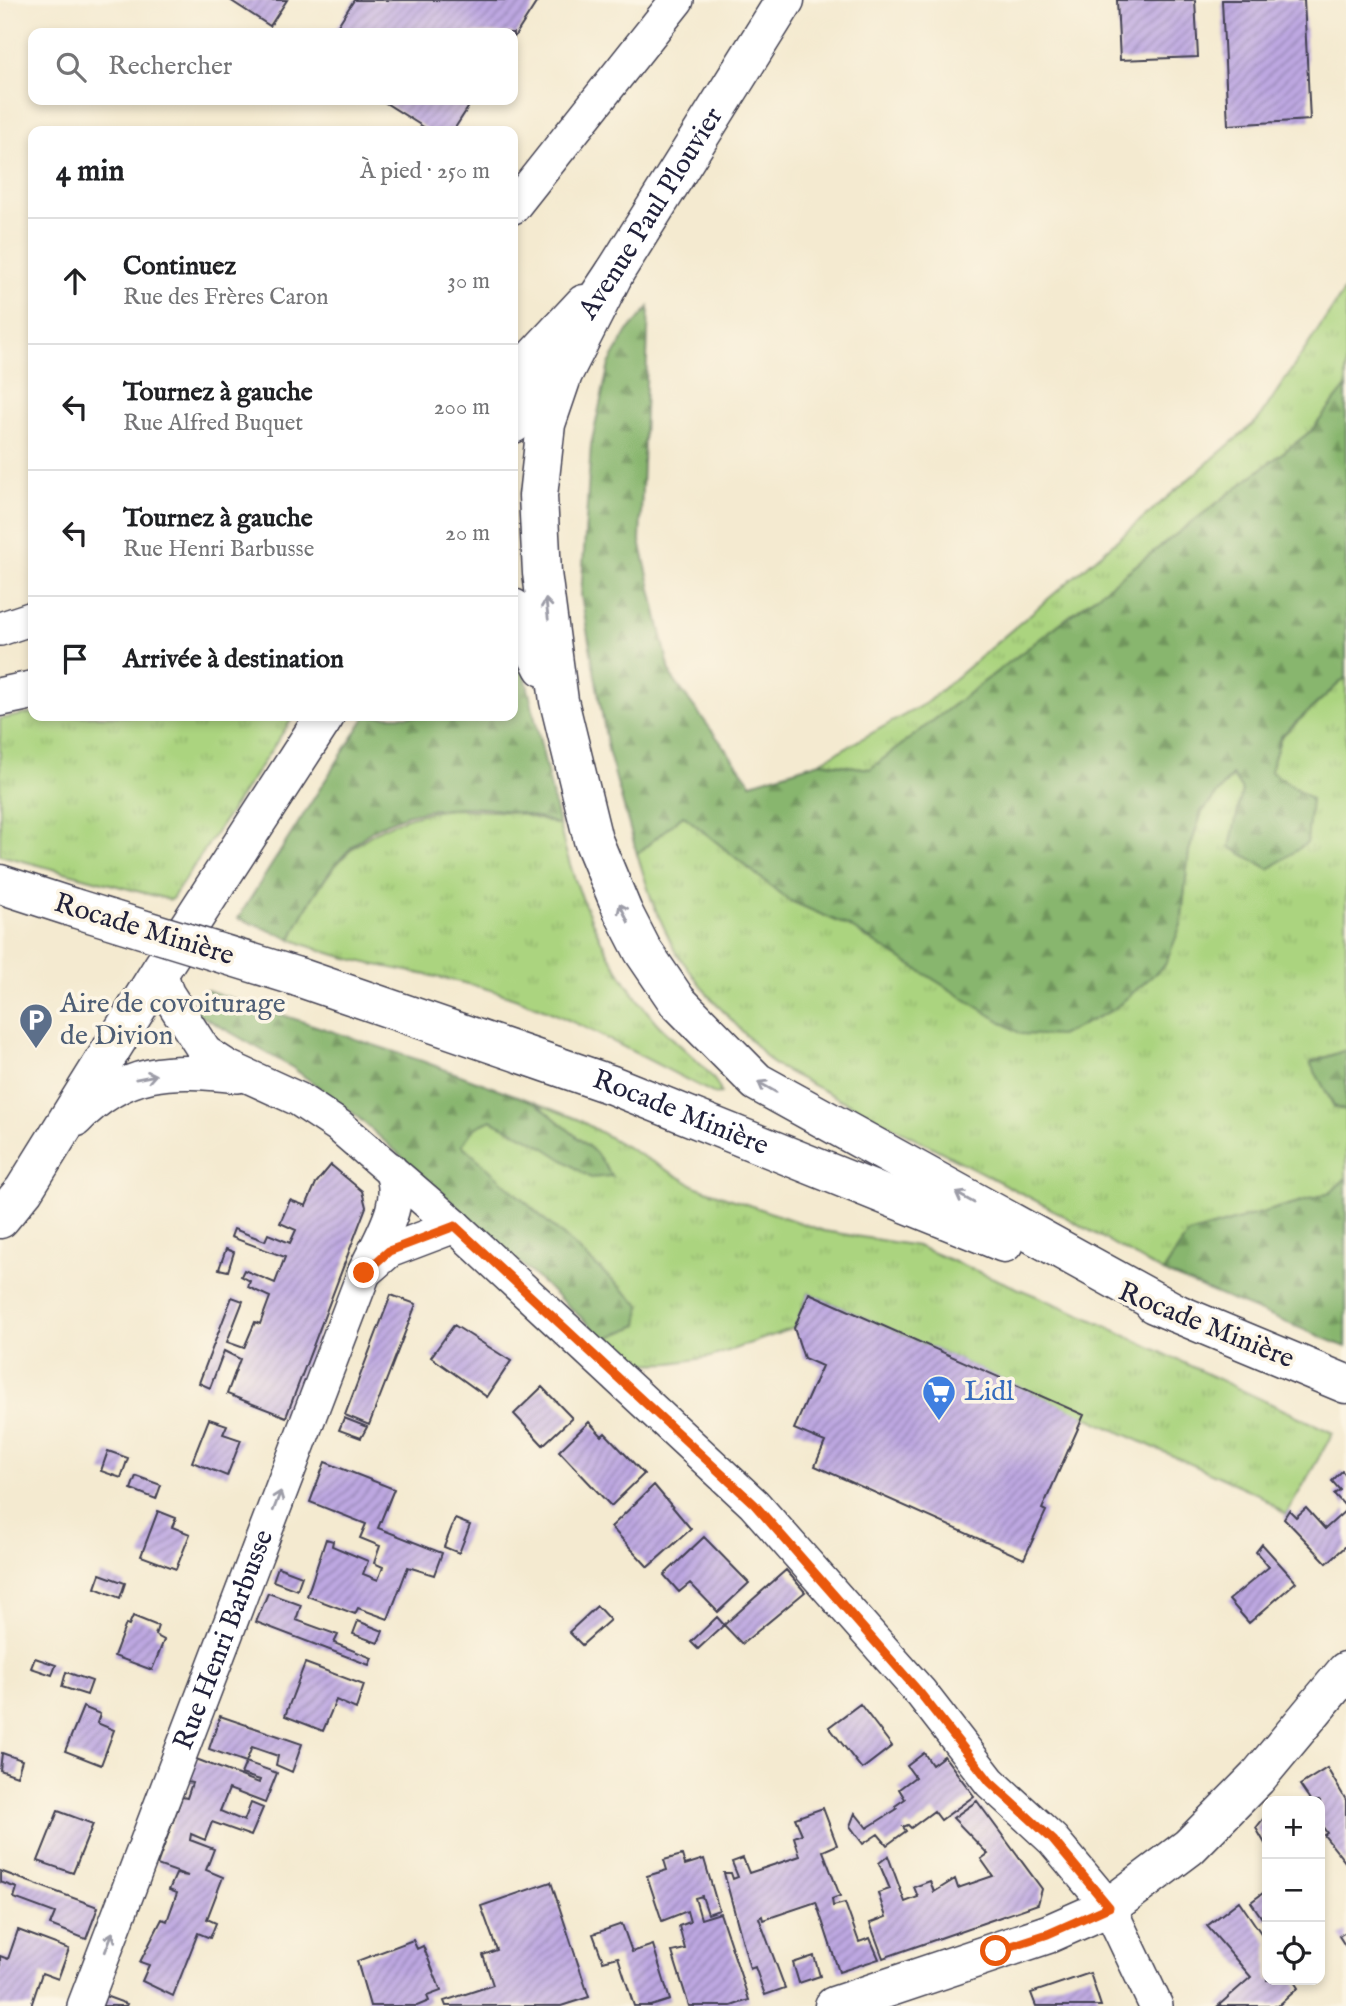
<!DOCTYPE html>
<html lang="fr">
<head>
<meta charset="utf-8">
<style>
	:root { --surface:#fff; --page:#f2f2f2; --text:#202124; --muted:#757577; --line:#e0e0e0 }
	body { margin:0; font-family:"IM FELL English",serif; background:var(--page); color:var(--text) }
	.controls { position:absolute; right:21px; bottom:21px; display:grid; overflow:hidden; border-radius:14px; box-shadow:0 4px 10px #0003 }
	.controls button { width:63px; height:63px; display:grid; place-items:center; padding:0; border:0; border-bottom:2px solid var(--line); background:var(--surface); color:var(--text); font:35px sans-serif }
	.stop { position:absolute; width:21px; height:21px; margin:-16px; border:5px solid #ea580c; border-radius:50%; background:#fff }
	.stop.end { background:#ea580c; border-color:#fff; box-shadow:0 2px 7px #0008 }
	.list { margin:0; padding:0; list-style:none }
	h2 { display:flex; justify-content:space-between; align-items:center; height:91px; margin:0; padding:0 28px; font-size:30px }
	h2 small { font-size:23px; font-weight:400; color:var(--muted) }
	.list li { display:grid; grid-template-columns:46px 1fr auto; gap:21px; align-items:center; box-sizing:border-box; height:126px; padding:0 28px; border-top:2px solid var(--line) }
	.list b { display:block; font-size:26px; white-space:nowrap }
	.list p { margin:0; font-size:23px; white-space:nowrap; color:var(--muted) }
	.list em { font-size:23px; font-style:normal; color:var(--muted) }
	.icon { flex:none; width:38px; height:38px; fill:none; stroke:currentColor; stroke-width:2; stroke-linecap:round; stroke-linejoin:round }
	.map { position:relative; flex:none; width:1346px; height:2006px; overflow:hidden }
	.search { position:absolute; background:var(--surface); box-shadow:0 4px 10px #0003; left:28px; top:28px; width:490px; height:77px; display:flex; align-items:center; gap:18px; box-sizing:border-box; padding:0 24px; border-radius:14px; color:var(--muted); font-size:26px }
	.panel { position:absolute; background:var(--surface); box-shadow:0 4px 10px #0003; left:28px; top:126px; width:490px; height:595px; border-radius:14px }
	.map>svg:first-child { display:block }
	.grass { fill:url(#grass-tufts); stroke:#667b5d; stroke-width:2 }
	.forest { fill:url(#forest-firs); stroke:#556c54; stroke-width:2 }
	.building { fill:url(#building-hatch) }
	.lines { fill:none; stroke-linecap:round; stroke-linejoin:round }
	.street-casing { stroke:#424051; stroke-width:36 }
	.secondary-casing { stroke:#424051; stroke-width:41 }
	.primary-casing { stroke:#424051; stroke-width:41 }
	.highway-casing { stroke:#424051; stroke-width:41 }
	.street { stroke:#fff; stroke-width:33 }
	.secondary { stroke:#fff; stroke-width:38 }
	.primary { stroke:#fff; stroke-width:38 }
	.highway { stroke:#fff; stroke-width:38 }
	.highway-bridge-casing { stroke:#424051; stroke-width:41; stroke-linecap:butt }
	.highway-bridge { stroke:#fff; stroke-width:38 }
	.oneway { stroke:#9c9ca7 }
	.route { stroke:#ea580c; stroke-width:9 }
	.labels { text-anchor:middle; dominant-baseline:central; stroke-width:7; stroke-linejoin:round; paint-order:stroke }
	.street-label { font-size:28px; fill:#22223b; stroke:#fcf5e5 }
	.service-label { font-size:28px; fill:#4e5e75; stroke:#fcf5e5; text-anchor:start }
	.shop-label { font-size:28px; fill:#366cbe; stroke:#fcf5e5; text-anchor:start }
</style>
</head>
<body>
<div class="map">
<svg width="1346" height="2006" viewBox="0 0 1346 2006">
	<defs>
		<pattern id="grass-tufts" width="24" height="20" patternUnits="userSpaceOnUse" patternTransform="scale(1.75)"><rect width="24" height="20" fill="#abd47f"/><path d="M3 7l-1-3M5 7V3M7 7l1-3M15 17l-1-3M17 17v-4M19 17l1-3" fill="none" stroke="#93b66f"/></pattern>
		<pattern id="forest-firs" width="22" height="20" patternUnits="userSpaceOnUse" patternTransform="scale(1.75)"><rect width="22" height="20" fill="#88b66e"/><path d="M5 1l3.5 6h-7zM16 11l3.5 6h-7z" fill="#6f945c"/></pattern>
		<pattern id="building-hatch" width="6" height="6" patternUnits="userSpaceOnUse" patternTransform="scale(1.75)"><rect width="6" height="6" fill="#bda7e1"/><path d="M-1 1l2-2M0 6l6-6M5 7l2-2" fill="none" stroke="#9988b8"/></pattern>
	</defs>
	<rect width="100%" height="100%" fill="#fcf5e5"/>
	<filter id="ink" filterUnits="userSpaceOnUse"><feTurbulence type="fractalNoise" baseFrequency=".0143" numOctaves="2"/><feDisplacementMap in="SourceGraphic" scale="14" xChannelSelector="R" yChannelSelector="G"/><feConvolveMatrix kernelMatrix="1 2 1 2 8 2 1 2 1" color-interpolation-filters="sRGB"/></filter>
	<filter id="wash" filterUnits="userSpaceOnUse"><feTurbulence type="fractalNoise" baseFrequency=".00686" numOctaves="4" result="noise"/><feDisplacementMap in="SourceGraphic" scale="28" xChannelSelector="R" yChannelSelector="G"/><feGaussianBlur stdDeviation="1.57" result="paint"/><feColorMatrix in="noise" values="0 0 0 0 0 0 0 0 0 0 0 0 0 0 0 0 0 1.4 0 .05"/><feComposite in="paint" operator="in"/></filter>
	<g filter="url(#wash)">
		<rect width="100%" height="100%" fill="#f4ead0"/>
		<path class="grass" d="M1346 288V387L1311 431 870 769 820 762 926 703 1258 420Z
			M1346 677V1050L1311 1062 1334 1107 1346 1111V1178L1330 1193 1188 1234 1163 1272 1044 1205 774 1065 708 995 675 951 653 904 637 854 683 815 788 900 848 926 1181 925 1189 851 1202 812 1233 775 1242 790 1311 799 1270 771 1281 737Z
			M33 713V716H294L171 900 0 855V719Z
			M453 809 513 812 559 825C575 895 609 968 656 1022 672 1041 716 1072 721 1093L715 1094C644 1059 573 1016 497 992 427 970 360 969 291 939 326 862 367 817 453 809Z
			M536 1103 577 1119 697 1187 824 1231 917 1246 1084 1316 1333 1433 1286 1515 1258 1494 809 1293 794 1328 711 1357 671 1363 633 1364 605 1339 638 1325 462 1145 474 1128 491 1120 612 1176 596 1153Z"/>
		<path class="forest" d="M649 307 640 541 671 676 751 783 820 762 870 769 1311 431 1346 387V677L1281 736 1270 771 1311 799 1307 843 1269 869 1230 847 1242 790 1232 775 1202 812 1189 851 1181 925 1165 965 1113 1010 1060 1036 1021 1034 848 926 788 900 683 815 637 854 609 754 581 596 591 445 609 364 628 331Z
			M513 633 524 670 559 825C498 801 405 796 354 845 326 871 307 904 291 939L238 918 366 716H513Z
			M207 990 422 1061 536 1103 596 1153 612 1176 591 1178 539 1144 491 1120 474 1128 462 1145 641 1306 638 1325 605 1339 353 1113 293 1068 195 1012Z
			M1346 1050V1111L1335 1107 1310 1063Z
			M1346 1178V1347L1163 1272 1188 1234 1330 1193Z"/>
		<g id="blocks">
			<path class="building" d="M230 0H287L270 26Z
				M354 0H538L513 39V33H333Z
				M1117 0H1195L1198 57 1120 60Z
				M1222 0H1304L1310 120 1228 125Z
				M381 100H473L453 131H430Z
				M331 1165 362 1191 366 1207 286 1417 227 1394 240 1359 224 1351 210 1388 199 1383 232 1297 243 1301 227 1342 244 1348 255 1322 260 1324 270 1297 248 1287 250 1281 241 1276 244 1270 275 1283 285 1257 231 1237 234 1229 265 1241 268 1234 290 1243 296 1230 280 1223 290 1200 306 1206 316 1183Z
				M226 1249 234 1252 228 1271 219 1269Z
				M809 1293 1084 1415 1042 1509 1046 1511 1024 1559 815 1466 825 1442 794 1429 822 1366 804 1358 794 1328Z
				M391 1295 416 1304 369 1425 345 1415Z
				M454 1325 511 1361 487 1397 431 1357Z
				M542 1387 572 1418 543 1445 514 1414Z
				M344 1418 367 1427 361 1438 339 1430Z
				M209 1419 227 1425 223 1434 241 1440 227 1476 192 1462Z
				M589 1422 602 1436 605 1433 644 1474 611 1506 559 1451Z
				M108 1451 128 1458 121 1478 101 1471Z
				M325 1462 394 1489 378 1528 442 1553 434 1575 408 1567 388 1619 358 1608 355 1614 307 1596 326 1539 333 1541 332 1546 368 1561 363 1574 378 1580 383 1567 374 1563 380 1546 360 1538 366 1524 310 1502Z
				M1342 1471 1346 1476V1507L1334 1494 1340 1490 1332 1481Z
				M136 1476 161 1485 156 1499 131 1489Z
				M654 1485 691 1529 648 1567 611 1527Z
				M1306 1508 1325 1529 1346 1510V1546L1327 1563 1284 1518 1289 1510 1296 1517Z
				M158 1511 176 1518 172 1527 190 1534 176 1569 141 1556Z
				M455 1519 470 1525 459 1553 444 1547Z
				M704 1537 749 1583 718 1612 690 1583 679 1592 664 1575Z
				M1262 1544 1296 1582 1249 1623 1229 1600 1269 1567 1256 1552Z
				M278 1567 302 1576 297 1590 273 1581Z
				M786 1570 805 1592 742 1644 724 1625Z
				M100 1574 125 1583 120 1598 95 1588Z
				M268 1593 301 1605 296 1620 338 1635 334 1643 372 1658 369 1665 256 1622Z
				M597 1606 610 1620 582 1645 569 1632Z
				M133 1616 158 1626 155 1635 164 1640 152 1670 114 1656 126 1624 129 1625Z
				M717 1617 724 1625 698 1649 691 1642Z
				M358 1621 383 1631 378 1643 353 1634Z
				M35 1658 56 1665 52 1675 31 1668Z
				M305 1663 364 1685 356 1709 336 1700 323 1731 285 1716Z
				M66 1672 92 1681 87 1695 62 1687Z
				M860 1704 892 1746 862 1769 829 1727Z
				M83 1707 100 1714 97 1723 114 1730 101 1765 65 1751Z
				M220 1716 302 1744 292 1772 276 1765 278 1756 252 1747 246 1762 209 1749Z
				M2 1753 22 1760 17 1776 0 1770Z
				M924 1753 932 1765 944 1756 974 1796 941 1820 934 1811 911 1828 908 1825 903 1827 906 1831 887 1845 878 1834 863 1844 850 1826 855 1813 867 1828 897 1809 895 1806 905 1799 899 1789 915 1777 907 1766Z
				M196 1759 259 1783 260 1780 241 1774 246 1762 277 1773 265 1803 229 1789 220 1811 244 1821 251 1803 263 1808 251 1836 212 1822 205 1840 191 1834 190 1840 214 1849 206 1870 223 1877 207 1919 216 1923 210 1938 198 1933 173 1996 142 1981 149 1965 140 1962 162 1919 167 1921 177 1893 169 1890 176 1874 188 1876 157 1865 182 1797 187 1798 192 1783 187 1782Z
				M1327 1768 1346 1800V1863L1324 1835 1327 1833 1320 1823 1322 1820 1320 1801H1311L1300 1785Z
				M977 1801 1042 1889 1038 1904 883 1958 870 1923 886 1917 878 1893 890 1889 879 1863 888 1856 905 1902 918 1897 914 1887 930 1881 934 1892 955 1879 958 1888 993 1876 981 1859 988 1854 953 1818Z
				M823 1808 837 1845 823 1851 840 1896 832 1899 833 1906 845 1903 859 1942 870 1938 879 1959 839 1972 816 1902 763 1920 762 1916 759 1918 785 1988 765 1995 755 1967 750 1969 724 1873H731L733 1879 738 1877 732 1862 743 1858 749 1873 800 1856 794 1837 802 1834 795 1818Z
				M58 1811 93 1824 73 1873 38 1861Z
				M1267 1814V1847L1256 1828Z
				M682 1855 685 1865 704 1859 719 1910 708 1914 702 1896 695 1898 701 1919 720 1913 749 2000 731 2006H689L672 1952 685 1949 679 1926 690 1922 687 1911 662 1921 647 1876 667 1870 664 1860Z
				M0 1871 98 1907 86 1939 50 1925 55 1913 14 1898 17 1888 0 1882Z
				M551 1882 589 1997 561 2006H446L444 2001 493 1985 483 1955 497 1950 481 1906Z
				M1267 1890V1919L1264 1921 1251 1902Z
				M1239 1901 1267 1942V1980H1293L1298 1988 1278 2006H1218L1251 1977 1207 1926Z
				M622 1924 632 1952 653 1945 670 2000 651 2006H634L618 1957 603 1961 593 1934Z
				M18 1930 69 1949 58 1979 42 1973 31 2006H0V1956L8 1959Z
				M1346 1932V1947L1339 1936Z
				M413 1940 417 1949 423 1946 441 1991 427 1996 429 2001 417 2006H370L357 1961Z
				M814 1956 820 1976 799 1983 793 1963Z
				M1090 1973 1101 2006H1036L1031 1993Z
				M105 1996 127 2004 126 2006H101Z"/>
		</g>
	</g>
	<g filter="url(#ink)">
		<use href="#blocks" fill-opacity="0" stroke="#424051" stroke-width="2"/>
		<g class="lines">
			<g class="street-casing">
				<g id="street">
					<path d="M513 207 677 0"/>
					<path d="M0 629 33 618"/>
					<path d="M160 971 167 993 205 1052 228 1067 298 1099 339 1126 455 1226 754 1504 921 1693 990 1782 1053 1840 1109 1907 1156 2006"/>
					<path d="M76 1120C126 1068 170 1069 238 1076"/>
					<path d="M366 1271 389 1251 455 1226"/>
					<path id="s1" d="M84 2006 364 1273C378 1241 407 1202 390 1169"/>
				</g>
			</g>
			<g class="secondary-casing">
				<g id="secondary">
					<path id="s2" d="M513 424 615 272 785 0"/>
					<path d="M834 2006 1048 1934 1109 1907 1189 1847 1257 1778 1346 1671"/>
				</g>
			</g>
			<g class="primary-casing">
				<path id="primary" d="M0 1219 24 1190 160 971 325 716"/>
			</g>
			<g class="highway-casing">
				<g id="highway">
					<path d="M615 272 563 374 546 424 538 496 542 573 559 701 593 840 623 912 643 951 677 1001 757 1082 1176 1313"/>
					<path d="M513 380 584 304"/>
					<path d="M513 608 543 667"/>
					<path d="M0 697 33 690"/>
					<path d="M321 722 322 716"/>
					<path d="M0 884 74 908"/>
					<path id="s3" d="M298 977 612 1085 1004 1243"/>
					<path d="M1154 1304 1346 1384"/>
				</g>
			</g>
			<use href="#street" class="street"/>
			<use href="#secondary" class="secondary"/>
			<use href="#primary" class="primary"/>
			<use href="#highway" class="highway"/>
			<g class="highway-bridge-casing">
				<path id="highway-bridge" d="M74 908 298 977"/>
			</g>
			<use href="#highway-bridge" class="highway-bridge"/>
		</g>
		<defs><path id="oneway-shaft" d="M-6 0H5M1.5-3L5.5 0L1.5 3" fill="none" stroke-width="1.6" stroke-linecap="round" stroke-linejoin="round" transform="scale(1.75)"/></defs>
		<g class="oneway">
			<use href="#oneway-shaft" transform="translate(547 609) rotate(-97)"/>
			<use href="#oneway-shaft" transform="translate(624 913) rotate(-115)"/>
			<use href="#oneway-shaft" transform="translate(146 1077) rotate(-11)"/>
			<use href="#oneway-shaft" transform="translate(767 1087) rotate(-150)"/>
			<use href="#oneway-shaft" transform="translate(965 1198) rotate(-151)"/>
			<use href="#oneway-shaft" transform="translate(277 1501) rotate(-69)"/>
			<use href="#oneway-shaft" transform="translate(109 1942) rotate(-69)"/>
		</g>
	</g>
	<g class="lines" filter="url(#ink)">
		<path class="route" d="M364 1273 389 1251 455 1226 754 1504 920 1693 990 1782 1053 1840 1109 1907 1048 1934 996 1951"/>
	</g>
	<defs>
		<g id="parking-pin" transform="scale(1.75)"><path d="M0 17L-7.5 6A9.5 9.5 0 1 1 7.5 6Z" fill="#5c6f8a" stroke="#fcf5e5"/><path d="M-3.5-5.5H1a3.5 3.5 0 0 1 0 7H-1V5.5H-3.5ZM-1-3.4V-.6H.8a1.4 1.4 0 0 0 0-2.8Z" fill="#fff"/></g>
		<g id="supermarket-pin" transform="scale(1.75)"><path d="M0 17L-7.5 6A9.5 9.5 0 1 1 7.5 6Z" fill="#3f7fe0" stroke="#fcf5e5"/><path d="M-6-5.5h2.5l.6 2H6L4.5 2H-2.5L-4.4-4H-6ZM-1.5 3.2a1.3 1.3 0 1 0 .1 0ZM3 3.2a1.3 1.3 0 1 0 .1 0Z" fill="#fff"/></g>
	</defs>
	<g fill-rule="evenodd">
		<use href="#parking-pin" x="36" y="1020"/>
		<use href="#supermarket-pin" x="939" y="1392"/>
	</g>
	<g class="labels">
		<g class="street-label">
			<text stroke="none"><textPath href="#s2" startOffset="252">Avenue Paul Plouvier</textPath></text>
			<text transform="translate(144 930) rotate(17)">Rocade Minière</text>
			<text stroke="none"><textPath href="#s3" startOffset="406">Rocade Minière</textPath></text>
			<text transform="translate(1206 1326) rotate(22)">Rocade Minière</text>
			<text stroke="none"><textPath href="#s1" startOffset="392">Rue Henri Barbusse</textPath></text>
		</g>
		<g class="service-label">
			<text x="60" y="1004">Aire de covoiturage<tspan x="60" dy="32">de Divion</tspan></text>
		</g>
		<g class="shop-label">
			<text x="964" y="1392">Lidl</text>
		</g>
	</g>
</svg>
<div class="controls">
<button>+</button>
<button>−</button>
<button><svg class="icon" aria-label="locate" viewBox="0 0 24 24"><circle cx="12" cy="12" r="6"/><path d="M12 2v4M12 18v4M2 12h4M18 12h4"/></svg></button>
</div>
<div class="stop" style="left:996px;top:1951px"></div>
<div class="stop end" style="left:364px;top:1273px"></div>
<div class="search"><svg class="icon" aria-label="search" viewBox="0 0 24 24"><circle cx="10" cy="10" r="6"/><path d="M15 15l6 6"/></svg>Rechercher</div>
<section class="panel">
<h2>4 min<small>À pied · 250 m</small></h2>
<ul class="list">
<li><svg class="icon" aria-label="ahead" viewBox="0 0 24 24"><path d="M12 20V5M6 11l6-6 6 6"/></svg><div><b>Continuez</b><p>Rue des Frères Caron</p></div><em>30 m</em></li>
<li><svg class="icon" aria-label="left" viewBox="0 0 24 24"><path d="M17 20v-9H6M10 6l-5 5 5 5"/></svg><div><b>Tournez à gauche</b><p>Rue Alfred Buquet</p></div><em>200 m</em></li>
<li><svg class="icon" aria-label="left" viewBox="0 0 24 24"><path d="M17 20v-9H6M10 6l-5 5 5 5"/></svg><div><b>Tournez à gauche</b><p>Rue Henri Barbusse</p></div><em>20 m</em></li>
<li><svg class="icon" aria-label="arrive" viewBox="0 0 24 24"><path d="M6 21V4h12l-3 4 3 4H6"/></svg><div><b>Arrivée à destination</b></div></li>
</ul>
</section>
</div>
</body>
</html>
